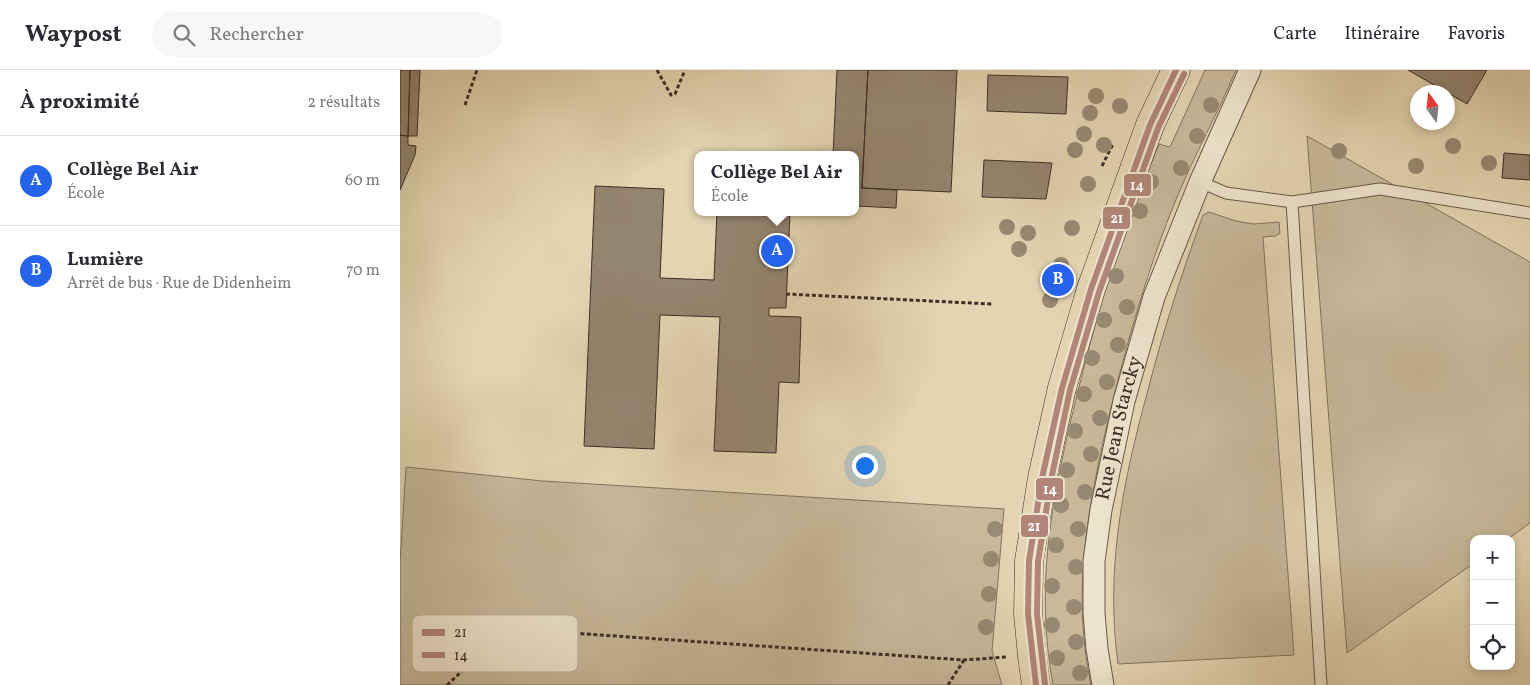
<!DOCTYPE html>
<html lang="fr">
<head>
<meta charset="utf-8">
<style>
	:root { --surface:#fff; --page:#f7f7f7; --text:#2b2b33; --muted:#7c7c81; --line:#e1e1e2; --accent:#2563eb }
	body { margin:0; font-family:Vollkorn,serif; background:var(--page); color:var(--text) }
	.controls { position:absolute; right:15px; bottom:15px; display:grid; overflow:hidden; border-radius:10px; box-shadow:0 2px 8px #0003 }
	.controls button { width:45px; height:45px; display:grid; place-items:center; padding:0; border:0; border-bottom:1px solid var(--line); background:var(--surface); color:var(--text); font:25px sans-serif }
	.compass { position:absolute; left:1010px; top:15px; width:45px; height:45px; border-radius:50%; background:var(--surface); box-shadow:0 2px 8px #0003; rotate:345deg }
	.you { position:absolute; left:464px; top:395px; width:18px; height:18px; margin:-12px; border:4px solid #fff; border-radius:50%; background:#1a73e8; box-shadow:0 0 0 8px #1a73e833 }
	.badge { display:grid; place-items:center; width:32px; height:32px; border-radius:50%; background:var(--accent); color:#fff; font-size:16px; font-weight:700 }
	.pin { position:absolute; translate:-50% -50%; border:2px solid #fff; box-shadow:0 1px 5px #0006 }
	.popup { position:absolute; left:294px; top:81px; width:165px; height:65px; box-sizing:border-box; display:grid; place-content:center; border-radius:10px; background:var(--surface); filter:drop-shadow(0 1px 4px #0005); font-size:16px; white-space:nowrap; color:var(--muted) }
	.popup b { font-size:19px; color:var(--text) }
	.popup::after { content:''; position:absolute; left:50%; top:100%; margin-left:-10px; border:10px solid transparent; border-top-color:var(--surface) }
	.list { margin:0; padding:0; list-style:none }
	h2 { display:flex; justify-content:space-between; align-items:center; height:65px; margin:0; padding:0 20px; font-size:21px }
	h2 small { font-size:16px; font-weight:400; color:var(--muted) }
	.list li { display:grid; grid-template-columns:32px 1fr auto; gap:15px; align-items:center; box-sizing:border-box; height:90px; padding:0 20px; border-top:1px solid var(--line) }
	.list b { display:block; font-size:19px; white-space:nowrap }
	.list p { margin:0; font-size:16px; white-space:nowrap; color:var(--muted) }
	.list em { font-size:16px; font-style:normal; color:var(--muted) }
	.icon { flex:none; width:28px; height:28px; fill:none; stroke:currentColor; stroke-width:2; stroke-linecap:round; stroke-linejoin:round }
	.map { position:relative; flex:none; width:1130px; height:615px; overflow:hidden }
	header { display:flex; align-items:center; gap:30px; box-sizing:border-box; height:70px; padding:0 25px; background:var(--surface); border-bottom:1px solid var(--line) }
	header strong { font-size:24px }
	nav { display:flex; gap:28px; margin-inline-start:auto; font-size:18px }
	.search { width:350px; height:45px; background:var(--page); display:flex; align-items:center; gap:12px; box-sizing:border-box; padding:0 18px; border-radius:28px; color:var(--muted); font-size:19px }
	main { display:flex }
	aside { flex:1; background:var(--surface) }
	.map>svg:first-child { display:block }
	.green { fill:#c7b99a; stroke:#827460 }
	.building { fill:#94856f; stroke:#3e2e27 }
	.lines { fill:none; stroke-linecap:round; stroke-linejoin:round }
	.lane-casing { stroke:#67584a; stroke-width:13 }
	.street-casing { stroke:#67584a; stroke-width:23 }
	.primary-casing { stroke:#3e2e27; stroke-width:29 }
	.path { stroke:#3e2e27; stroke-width:3; stroke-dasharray:4 2.5; stroke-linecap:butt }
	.lane { stroke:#ede4cc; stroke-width:11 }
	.street { stroke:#ede4cc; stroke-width:21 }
	.primary { stroke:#e3d5b1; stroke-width:28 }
	.bus-1-casing { stroke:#ede4cc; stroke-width:10 }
	.bus-2-casing { stroke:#ede4cc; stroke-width:10 }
	.bus-1 { stroke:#b18577; stroke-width:6 }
	.bus-2 { stroke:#b18577; stroke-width:6 }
	.tree { fill:#978972 }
	.labels { text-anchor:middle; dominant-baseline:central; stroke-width:4; stroke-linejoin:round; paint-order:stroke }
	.street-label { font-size:20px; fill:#3e2e27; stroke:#ede4cc }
	.key { fill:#ede4cc; stroke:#b8ad9a; stroke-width:1 }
	.key-label { font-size:14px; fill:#3e2e27 }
	.line-badge { stroke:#ede4cc; stroke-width:2 }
	.badge-label { font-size:14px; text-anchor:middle; font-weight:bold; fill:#fff }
</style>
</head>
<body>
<header>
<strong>Waypost</strong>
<div class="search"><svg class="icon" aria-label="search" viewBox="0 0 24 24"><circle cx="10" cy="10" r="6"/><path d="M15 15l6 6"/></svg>Rechercher</div>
<nav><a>Carte</a><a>Itinéraire</a><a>Favoris</a></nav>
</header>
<main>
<aside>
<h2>À proximité<small>2 résultats</small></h2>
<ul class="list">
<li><span class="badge">A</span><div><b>Collège Bel Air</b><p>École</p></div><em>60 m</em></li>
<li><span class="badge">B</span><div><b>Lumière</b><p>Arrêt de bus · Rue de Didenheim</p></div><em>70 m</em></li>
</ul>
</aside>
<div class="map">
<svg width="1130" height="615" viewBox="0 0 1130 615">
	<rect width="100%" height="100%" fill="#e3d5b1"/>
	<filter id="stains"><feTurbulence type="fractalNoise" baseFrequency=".004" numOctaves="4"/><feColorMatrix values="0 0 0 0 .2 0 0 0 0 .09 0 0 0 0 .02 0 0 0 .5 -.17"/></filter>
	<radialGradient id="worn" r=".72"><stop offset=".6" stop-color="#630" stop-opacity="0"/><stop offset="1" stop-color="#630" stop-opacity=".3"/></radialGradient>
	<path class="green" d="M805 0H836C818 43 795 84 777 127 748 197 727 272 709 346 688 438 671 521 691 615H653C635 517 651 433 674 337 689 276 705 214 727 155 737 128 748 101 759 74L769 77 771 75Z
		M907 66 1130 192V453L1108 469H1074V493L947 583Z
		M809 142 836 151 853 154 879 152 880 163 876 166 863 167 894 585 718 594C705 499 723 411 748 320 763 261 782 203 803 145Z
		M6 397 143 411 604 439 592 581 602 615H0V493Z"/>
	<path class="building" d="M0 0H10L8 66 0 65Z
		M10 0H20L17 66H8Z
		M437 0H468L462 118 497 120 496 138 456 136V85H433Z
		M468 0H557L551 122 462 118Z
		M1008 0H1087L1067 34Z
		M588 5 668 7 666 44 587 41Z
		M0 65 8 66V75L16 76 15 85 0 120Z
		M1104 83 1130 85V110L1102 108Z
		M584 90 652 93 646 129 582 127Z
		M195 116 264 119 260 208 314 210 317 142H390L386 238H369V246L401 247 399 313 379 312 376 383 314 381 320 247 260 245 254 379 184 376Z"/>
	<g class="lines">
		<g class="lane-casing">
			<path id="lane" d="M800 112 826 123 892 132 980 119 1130 143
				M892 132 921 615"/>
		</g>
		<g class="street-casing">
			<g id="street">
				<path id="s1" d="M703 615 697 579 694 543V491L701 440 724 331 754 227 800 112 850 0"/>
			</g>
		</g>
		<g class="primary-casing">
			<path id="primary" d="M636 615 632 586 628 544 629 491 642 408 662 318 691 219 750 55 776 0"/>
		</g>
		<path class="path" d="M257 0 271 25 275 24 285 0
			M65 35 77 0
			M702 96 713 74
			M386 224 592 234
			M47 615 86 579 157 562 564 590 607 587
			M548 615 564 590"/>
		<use href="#lane" class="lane"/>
		<use href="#street" class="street"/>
		<use href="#primary" class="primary"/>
		<g class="bus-1-casing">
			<path id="bus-1" d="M636 615 628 544 629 491 642 408 662 318 691 219 750 55 776 0"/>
		</g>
		<g class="bus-2-casing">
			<path id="bus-2" d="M645 614 637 544 638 492 651 410 670 320 699 222 758 58 784 4"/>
		</g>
		<use href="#bus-1" class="bus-1"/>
		<use href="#bus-2" class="bus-2"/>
	</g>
	<g class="tree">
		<circle cx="696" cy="26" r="8"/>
		<circle cx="811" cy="35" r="8"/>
		<circle cx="720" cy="36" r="8"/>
		<circle cx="690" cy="43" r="8"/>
		<circle cx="684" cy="64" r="8"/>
		<circle cx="797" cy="66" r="8"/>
		<circle cx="704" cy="75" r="8"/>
		<circle cx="1053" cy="76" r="8"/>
		<circle cx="675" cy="80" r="8"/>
		<circle cx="939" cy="81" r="8"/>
		<circle cx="1089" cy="93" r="8"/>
		<circle cx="1016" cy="96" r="8"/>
		<circle cx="781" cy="98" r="8"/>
		<circle cx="751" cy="112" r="8"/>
		<circle cx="688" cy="114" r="8"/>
		<circle cx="740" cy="141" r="8"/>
		<circle cx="607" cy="157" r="8"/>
		<circle cx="672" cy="158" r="8"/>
		<circle cx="628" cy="163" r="8"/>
		<circle cx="619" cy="179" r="8"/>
		<circle cx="661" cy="195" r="8"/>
		<circle cx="716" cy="206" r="8"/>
		<circle cx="650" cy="230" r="8"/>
		<circle cx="727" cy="237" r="8"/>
		<circle cx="704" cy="250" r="8"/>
		<circle cx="718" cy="275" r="8"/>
		<circle cx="692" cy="288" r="8"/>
		<circle cx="707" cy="312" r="8"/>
		<circle cx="684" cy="324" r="8"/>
		<circle cx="700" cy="348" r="8"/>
		<circle cx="675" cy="361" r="8"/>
		<circle cx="691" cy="384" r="8"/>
		<circle cx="667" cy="400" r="8"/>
		<circle cx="685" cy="422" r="8"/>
		<circle cx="661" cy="435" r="8"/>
		<circle cx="595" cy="459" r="8"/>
		<circle cx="678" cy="459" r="8"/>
		<circle cx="656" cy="475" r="8"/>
		<circle cx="591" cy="489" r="8"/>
		<circle cx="676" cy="497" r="8"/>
		<circle cx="652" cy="516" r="8"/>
		<circle cx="589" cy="524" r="8"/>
		<circle cx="674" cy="537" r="8"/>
		<circle cx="652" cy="555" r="8"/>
		<circle cx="586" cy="557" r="8"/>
		<circle cx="676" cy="572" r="8"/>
		<circle cx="657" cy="588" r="8"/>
		<circle cx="680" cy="603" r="8"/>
	</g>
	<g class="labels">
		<g class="street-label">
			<text stroke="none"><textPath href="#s1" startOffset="260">Rue Jean Starcky</textPath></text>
		</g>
	</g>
	<rect x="12" y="545" width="166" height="57" rx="8" class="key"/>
	<rect x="22" y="559" width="23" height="7" fill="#b18577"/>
	<rect x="22" y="582" width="23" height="6" fill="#b18577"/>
	<g class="key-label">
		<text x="54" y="567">21</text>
		<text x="54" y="590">14</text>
	</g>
	<g class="line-badge">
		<rect x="723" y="103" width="29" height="24" rx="5" fill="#b18577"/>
		<rect x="702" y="136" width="29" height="24" rx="5" fill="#b18577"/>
		<rect x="635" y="407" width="29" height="24" rx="5" fill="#b18577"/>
		<rect x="620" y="444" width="29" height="24" rx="5" fill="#b18577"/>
	</g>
	<g class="badge-label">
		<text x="737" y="120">14</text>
		<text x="717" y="153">21</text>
		<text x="650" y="424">14</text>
		<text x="634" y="461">21</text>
	</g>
	<rect width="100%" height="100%" filter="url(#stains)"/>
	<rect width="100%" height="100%" fill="url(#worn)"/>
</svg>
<div class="controls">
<button>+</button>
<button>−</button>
<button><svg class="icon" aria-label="locate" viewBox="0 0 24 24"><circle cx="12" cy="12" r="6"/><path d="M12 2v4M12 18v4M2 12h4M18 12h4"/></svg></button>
</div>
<svg class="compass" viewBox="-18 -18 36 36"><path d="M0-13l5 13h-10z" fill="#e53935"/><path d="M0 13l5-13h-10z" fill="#7c7c81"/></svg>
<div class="you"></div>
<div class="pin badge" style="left:377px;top:181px">A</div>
<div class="popup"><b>Collège Bel Air</b>École</div>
<div class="pin badge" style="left:658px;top:210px">B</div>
</div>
</main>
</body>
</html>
